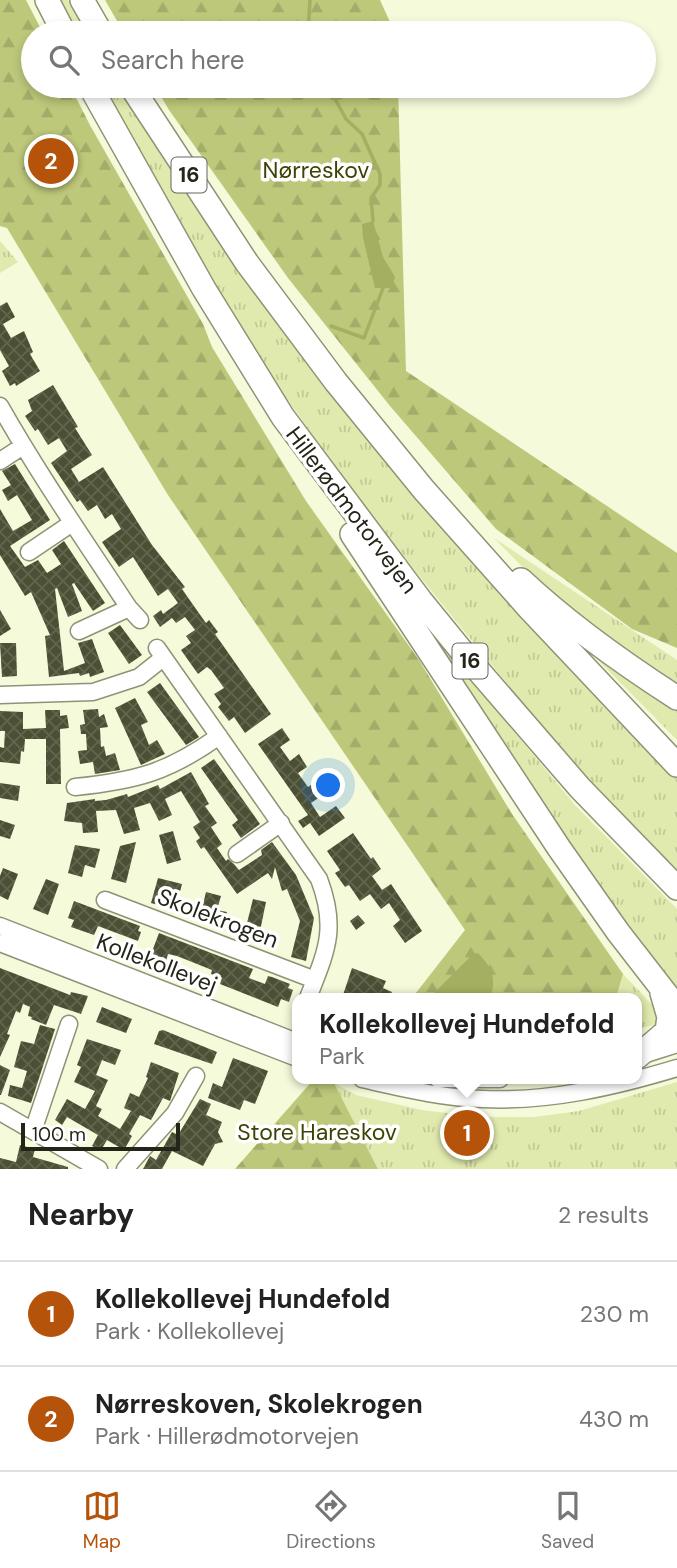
<!DOCTYPE html>
<html lang="en">
<head>
<meta charset="utf-8">
<style>
	:root { --surface:#fff; --page:#f2f2f2; --text:#222; --muted:#767676; --line:#e0e0e0; --accent:#b45309 }
	body { margin:0; font-family:"DM Sans",sans-serif; background:var(--page); color:var(--text) }
	.scale { position:absolute; left:21px; bottom:18px; width:159px; box-sizing:border-box; padding-left:7px; border:4px solid #232519; border-top:0; font-size:19px; line-height:24px; white-space:nowrap; color:#232519; -webkit-text-stroke:5px #fff; paint-order:stroke }
	.you { position:absolute; left:329px; top:786px; width:24px; height:24px; margin:-18px; border:5px solid #fff; border-radius:50%; background:#1a73e8; box-shadow:0 0 0 10px #1a73e833 }
	.badge { display:grid; place-items:center; width:46px; height:46px; border-radius:50%; background:var(--accent); color:#fff; font-size:23px; font-weight:700 }
	.pin { position:absolute; translate:-50% -50%; border:4px solid #fff; box-shadow:0 2px 7px #0006 }
	.popup { position:absolute; left:292px; top:993px; width:350px; height:91px; box-sizing:border-box; display:grid; place-content:center; border-radius:14px; background:var(--surface); filter:drop-shadow(0 2px 5px #0005); font-size:23px; white-space:nowrap; color:var(--muted) }
	.popup b { font-size:26px; color:var(--text) }
	.popup::after { content:''; position:absolute; left:50%; top:100%; margin-left:-14px; border:14px solid transparent; border-top-color:var(--surface) }
	.list { margin:0; padding:0; list-style:none }
	h2 { display:flex; justify-content:space-between; align-items:center; height:91px; margin:0; padding:0 28px; font-size:30px }
	h2 small { font-size:23px; font-weight:400; color:var(--muted) }
	.list li { display:grid; grid-template-columns:46px 1fr auto; gap:21px; align-items:center; box-sizing:border-box; height:105px; padding:0 28px; border-top:2px solid var(--line) }
	.list b { display:block; font-size:26px; white-space:nowrap }
	.list p { margin:0; font-size:23px; white-space:nowrap; color:var(--muted) }
	.list em { font-size:23px; font-style:normal; color:var(--muted) }
	.icon { flex:none; width:38px; height:38px; fill:none; stroke:currentColor; stroke-width:2; stroke-linecap:round; stroke-linejoin:round }
	.map { position:relative; flex:none; width:677px; height:1169px; overflow:hidden }
	.search { position:absolute; background:var(--surface); box-shadow:0 4px 10px #0003; left:21px; right:21px; top:21px; height:77px; display:flex; align-items:center; gap:18px; box-sizing:border-box; padding:0 24px; border-radius:38px; color:var(--muted); font-size:26px }
	.sheet { height:301px; background:var(--surface) }
	nav { display:flex; justify-content:space-around; align-items:center; box-sizing:border-box; height:98px; border-top:2px solid var(--line); background:var(--surface); font-size:19px; color:var(--muted) }
	nav a { display:grid; justify-items:center; gap:4px }
	nav .on { color:var(--accent) }
	.map>svg:first-child { display:block }
	.grass { fill:url(#grass-tufts) }
	.forest { fill:url(#forest-firs) }
	.water { fill:#a5af61 }
	.lines { fill:none; stroke-linecap:round; stroke-linejoin:round }
	.stream { stroke:#a5af61; stroke-width:3.5 }
	.building { fill:url(#building-cross-hatch) }
	.minor-casing { stroke:#8e9376; stroke-width:19 }
	.highway-casing { stroke:#8e9376; stroke-width:26 }
	.minor { stroke:#fff; stroke-width:16 }
	.highway { stroke:#fff; stroke-width:23 }
	.labels { text-anchor:middle; dominant-baseline:central; stroke-width:7; stroke-linejoin:round; paint-order:stroke }
	.shield { fill:#fff; stroke:#65665e; stroke-width:2 }
	.shield-label { font-size:21px; font-weight:bold; fill:#232519 }
	.park-label { font-size:23px; fill:#3e4305; stroke:#fff }
	.street-label { font-size:23px; fill:#232519; stroke:#fff }
</style>
</head>
<body>
<div class="map">
<svg width="677" height="1169" viewBox="0 0 677 1169">
	<defs>
		<pattern id="grass-tufts" width="24" height="20" patternUnits="userSpaceOnUse" patternTransform="scale(1.75)"><rect width="24" height="20" fill="#e1eaae"/><path d="M3 7l-1-3M5 7V3M7 7l1-3M15 17l-1-3M17 17v-4M19 17l1-3" fill="none" stroke="#c1c995"/></pattern>
		<pattern id="forest-firs" width="22" height="20" patternUnits="userSpaceOnUse" patternTransform="scale(1.75)"><rect width="22" height="20" fill="#bec87a"/><path d="M5 1l3.5 6h-7zM16 11l3.5 6h-7z" fill="#a3ac69"/></pattern>
		<pattern id="building-cross-hatch" width="8" height="8" patternUnits="userSpaceOnUse" patternTransform="scale(1.75)"><rect width="8" height="8" fill="#4b4f34"/><path d="M0 0l8 8M0 8l8-8" fill="none" stroke="#62654f"/></pattern>
	</defs>
	<rect width="100%" height="100%" fill="#f4fada"/>
	<path class="grass" d="M56 0H68L89 33H72Z
		M97 86H122L422 503 613 714 677 779V869L576 768 362 506 220 303Z
		M0 241 18 262 0 273Z
		M494 538 677 660V687L561 606Z
		M413 610 575 805 677 909V998L559 848Z
		M576 638 677 703V740Z
		M623 974 659 1012 663 1023 637 1029V998H616Z
		M677 1082V1169H378L334 1083 356 1095 422 1110 481 1117H534L579 1111Z"/>
	<path class="forest" d="M0 0H26L43 33H33V86H70L91 127 203 324 212 347 306 501 419 660 512 814 623 974 616 998H412L465 930 168 495 7 228 0 226Z
		M105 0H380L395 33H124Z
		M155 86H398L406 371 677 553V648L632 629 496 529 390 406 288 278 169 110Z
		M314 1079H324L334 1083 378 1169H235Z"/>
	<path class="water" d="M373 221 383 257 395 277 392 288H375L363 238 362 224Z
		M478 953C492 968 497 978 490 998H429L473 954Z"/>
	<g class="lines">
		<path class="stream" d="M308 33 310 0
			M328 86 346 119 362 134 380 174V185L371 198 373 221
			M331 326 364 338 383 288"/>
	</g>
	<path class="building" d="M7 302 15 317 3 324 11 338 24 331 33 352 30 354 40 371 16 386 15 383 10 386 2 371 9 366 0 350V306Z
		M53 385 78 427 75 428 92 455 71 469 79 482 103 467 152 545 185 587 182 589 196 609 206 623 209 620 218 632 215 634 271 714 245 733 234 717 229 721 218 707 221 704 214 694 224 688 211 670 207 667 198 674 181 650 191 643 186 636 195 630 185 617 176 623 172 618 160 627 153 616 161 610 163 614 178 603 168 589 158 596 133 557 119 567 102 542 121 529 112 514 105 519 97 505 88 511 80 500 77 502 51 463 67 451 59 438 48 445 38 429 35 431 25 416 32 411 28 400Z
		M15 464 50 520 10 546 25 567 38 560 47 573 61 564 52 550 64 541 105 603 93 611 74 583 72 584 82 611 68 617 57 588 55 589 64 671 85 663 78 643 92 639 104 672 90 677 89 673 80 676 79 673 49 677 45 636 50 635 31 592 25 596 0 555V509L13 531 32 520 17 495 8 501 2 490 11 485 2 471Z
		M0 610 11 629 0 636Z
		M120 625 142 655 129 664 108 633Z
		M0 643H16L17 676 2 677Z
		M160 683 199 737 186 745 147 692Z
		M135 698 148 722 141 725 149 745 157 740 165 754 141 765 115 708Z
		M98 709 99 717 104 714 108 727 100 728 101 747 104 746 106 756 115 753 120 770 95 774 93 762 80 764 78 751 87 750 86 734H81L80 725 85 724 83 710Z
		M45 710H60V716L67 715 69 728 60 729 61 784H46V739H25L24 752 21 751 20 764 0 762V747L4 748 5 731H0V711L23 712V729L46 728Z
		M282 728 290 740 280 747 290 761 299 754 307 767 298 773 308 787 318 780 327 792 311 803 320 817 336 806 345 818 319 836 310 823 303 828 298 821 308 815 258 744Z
		M214 759 260 824 241 838 232 825 238 820 201 768Z
		M191 772 209 804 205 806 217 823 211 827 222 844 217 848 226 861 228 859 234 864 239 870 262 855 261 850 272 842 296 875 314 918 306 961 291 957 300 921 287 889 282 891 275 867 272 879 268 873 237 894 204 847 201 849 196 841 200 838 193 827 200 822 181 791 165 799 172 815 159 821 150 803 134 808 140 830 124 834 116 810 96 811 98 832 83 833 82 823 64 821 67 803 95 799V801L106 800 127 794 128 797 158 785 160 789Z
		M0 783 20 786 18 801 0 798Z
		M0 820 15 825 10 839 0 836Z
		M173 831 181 860 167 864 159 835Z
		M353 833 371 859 373 857 381 869 372 876 382 890 391 884 422 931 405 943 393 926 400 920 389 903 381 909 370 894 360 901 349 885 345 887 335 873 340 870 327 851Z
		M136 842 126 883 111 879 120 846Z
		M75 845 100 849 95 868 85 865 82 877 68 873Z
		M3 868 18 874 8 900 0 896V876Z
		M158 878 182 884 178 899 168 897 166 907 151 903Z
		M46 879 59 884 48 915 33 909Z
		M206 892 221 896 217 910 227 912 224 925 214 922 213 926 199 922Z
		M253 899 266 902 260 931 270 934 268 943 243 939Z
		M74 901 140 926 138 931 141 932 138 941 98 926 94 935 71 927 74 920 68 918Z
		M358 915 365 923 356 930 350 921Z
		M159 933 253 969 249 978 265 984 268 976 272 977 290 984 288 988 293 990 289 1002 281 999 278 1007 220 984 222 978 211 974 212 970 177 956 168 954 165 964 150 957Z
		M0 968 70 995 71 992 88 996 81 1014 54 1005 46 1025 31 1019 32 1017 28 1016 30 1007 23 1004 20 1013 16 1011 7 1034 10 1035 0 1057Z
		M352 968 386 981 383 988 392 992 389 998H368L359 995 357 998H342Z
		M102 1007 132 1019 126 1033 96 1022Z
		M40 1025 55 1029 31 1103 8 1096 10 1085 22 1088 27 1071 14 1067 21 1041 34 1044Z
		M163 1030 217 1052 212 1064 154 1044 159 1031Z
		M87 1039 121 1050 115 1065 102 1060 96 1075 108 1080 96 1106 102 1109 98 1116 120 1129 131 1111 124 1108 130 1093 139 1097 148 1078 146 1077 151 1062 179 1073 170 1101 163 1098 151 1120 140 1115 129 1134 132 1136 124 1150 107 1140 101 1150 92 1146 98 1135 67 1117 62 1125 55 1120 67 1099 85 1109 95 1091 74 1082 81 1067 77 1065Z
		M233 1058 268 1071 255 1104 244 1100 240 1110 208 1098 213 1083 222 1087Z
		M0 1065 10 1070 1 1095H0Z
		M200 1099 211 1104 206 1115 222 1122 218 1132 223 1142 215 1144 203 1166 172 1151 162 1169H143L150 1156 156 1160 172 1132 178 1135Z
		M20 1145 35 1149 33 1157 68 1167V1169H0V1158L16 1162Z"/>
	<g class="lines">
		<g class="minor-casing">
			<path id="minor" d="M0 406C39 475 85 541 129 608L140 620
				M0 461 23 446
				M29 552 72 523
				M79 631 129 608
				M157 648 319 879C338 929 326 952 308 998
				M0 695 93 692 139 677 163 658
				M75 787C136 781 169 772 219 736
				M237 854 281 823
				M105 900 315 980
				M0 926 297 1042
				M0 943 297 1058
				M646 1054 677 1044
				M362 1079C402 1088 442 1098 483 1099 549 1102 614 1087 677 1068
				M438 1079H500
				M0 1112 99 1169
				M33 1131 69 1024
				M125 1169 175 1113 196 1076"/>
		</g>
		<g class="highway-casing">
			<path id="highway" d="M47 0 64 33
				M82 0 101 33
				M90 86 204 289 283 417 421 601 465 655 580 788 677 888
				M131 86 247 263 336 382 424 490 528 607 677 765
				M352 534 559 848 618 932 677 1008
				M521 580C569 625 621 662 677 698
				M637 1057 667 1031 669 1017 662 993"/>
		</g>
		<use href="#minor" class="minor"/>
		<use href="#highway" class="highway"/>
	</g>
	<g class="labels">
		<g class="shield">
			<rect x="171.5" y="157.5" width="35" height="35" rx="5"/>
			<rect x="452.5" y="643.5" width="35" height="35" rx="5"/>
		</g>
		<g class="shield-label">
			<text x="189" y="175">16</text>
			<text x="470" y="661">16</text>
		</g>
		<g class="park-label">
			<text x="316" y="170">Nørreskov</text>
			<text x="317" y="1132">Store Hareskov</text>
		</g>
		<g class="street-label">
			<text transform="translate(352 510) rotate(53)">Hillerødmotorvejen</text>
			<text transform="translate(218 918) rotate(21)">Skolekrogen</text>
			<text transform="translate(157 963) rotate(21)">Kollekollevej</text>
		</g>
	</g>
</svg>
<div class="scale">100 m</div>
<div class="you"></div>
<div class="pin badge" style="left:467px;top:1133px">1</div>
<div class="popup"><b>Kollekollevej Hundefold</b>Park</div>
<div class="pin badge" style="left:51px;top:161px">2</div>
<div class="search"><svg class="icon" aria-label="search" viewBox="0 0 24 24"><circle cx="10" cy="10" r="6"/><path d="M15 15l6 6"/></svg>Search here</div>
</div>
<section class="sheet">
<h2>Nearby<small>2 results</small></h2>
<ul class="list">
<li><span class="badge">1</span><div><b>Kollekollevej Hundefold</b><p>Park · Kollekollevej</p></div><em>230 m</em></li>
<li><span class="badge">2</span><div><b>Nørreskoven, Skolekrogen</b><p>Park · Hillerødmotorvejen</p></div><em>430 m</em></li>
</ul>
</section>
<nav>
<a class="on"><svg class="icon" aria-label="map" viewBox="0 0 24 24"><path d="M3 6l6-2 6 2 6-2v14l-6 2-6-2-6 2zM9 4v14M15 6v14"/></svg>Map</a>
<a><svg class="icon" aria-label="directions" viewBox="0 0 24 24"><path d="M12 3l9 9-9 9-9-9zM9 14v-3h6M13 9l2 2-2 2"/></svg>Directions</a>
<a><svg class="icon" aria-label="saved" viewBox="0 0 24 24"><path d="M7 4h10v16l-5-4-5 4z"/></svg>Saved</a>
</nav>
</body>
</html>
